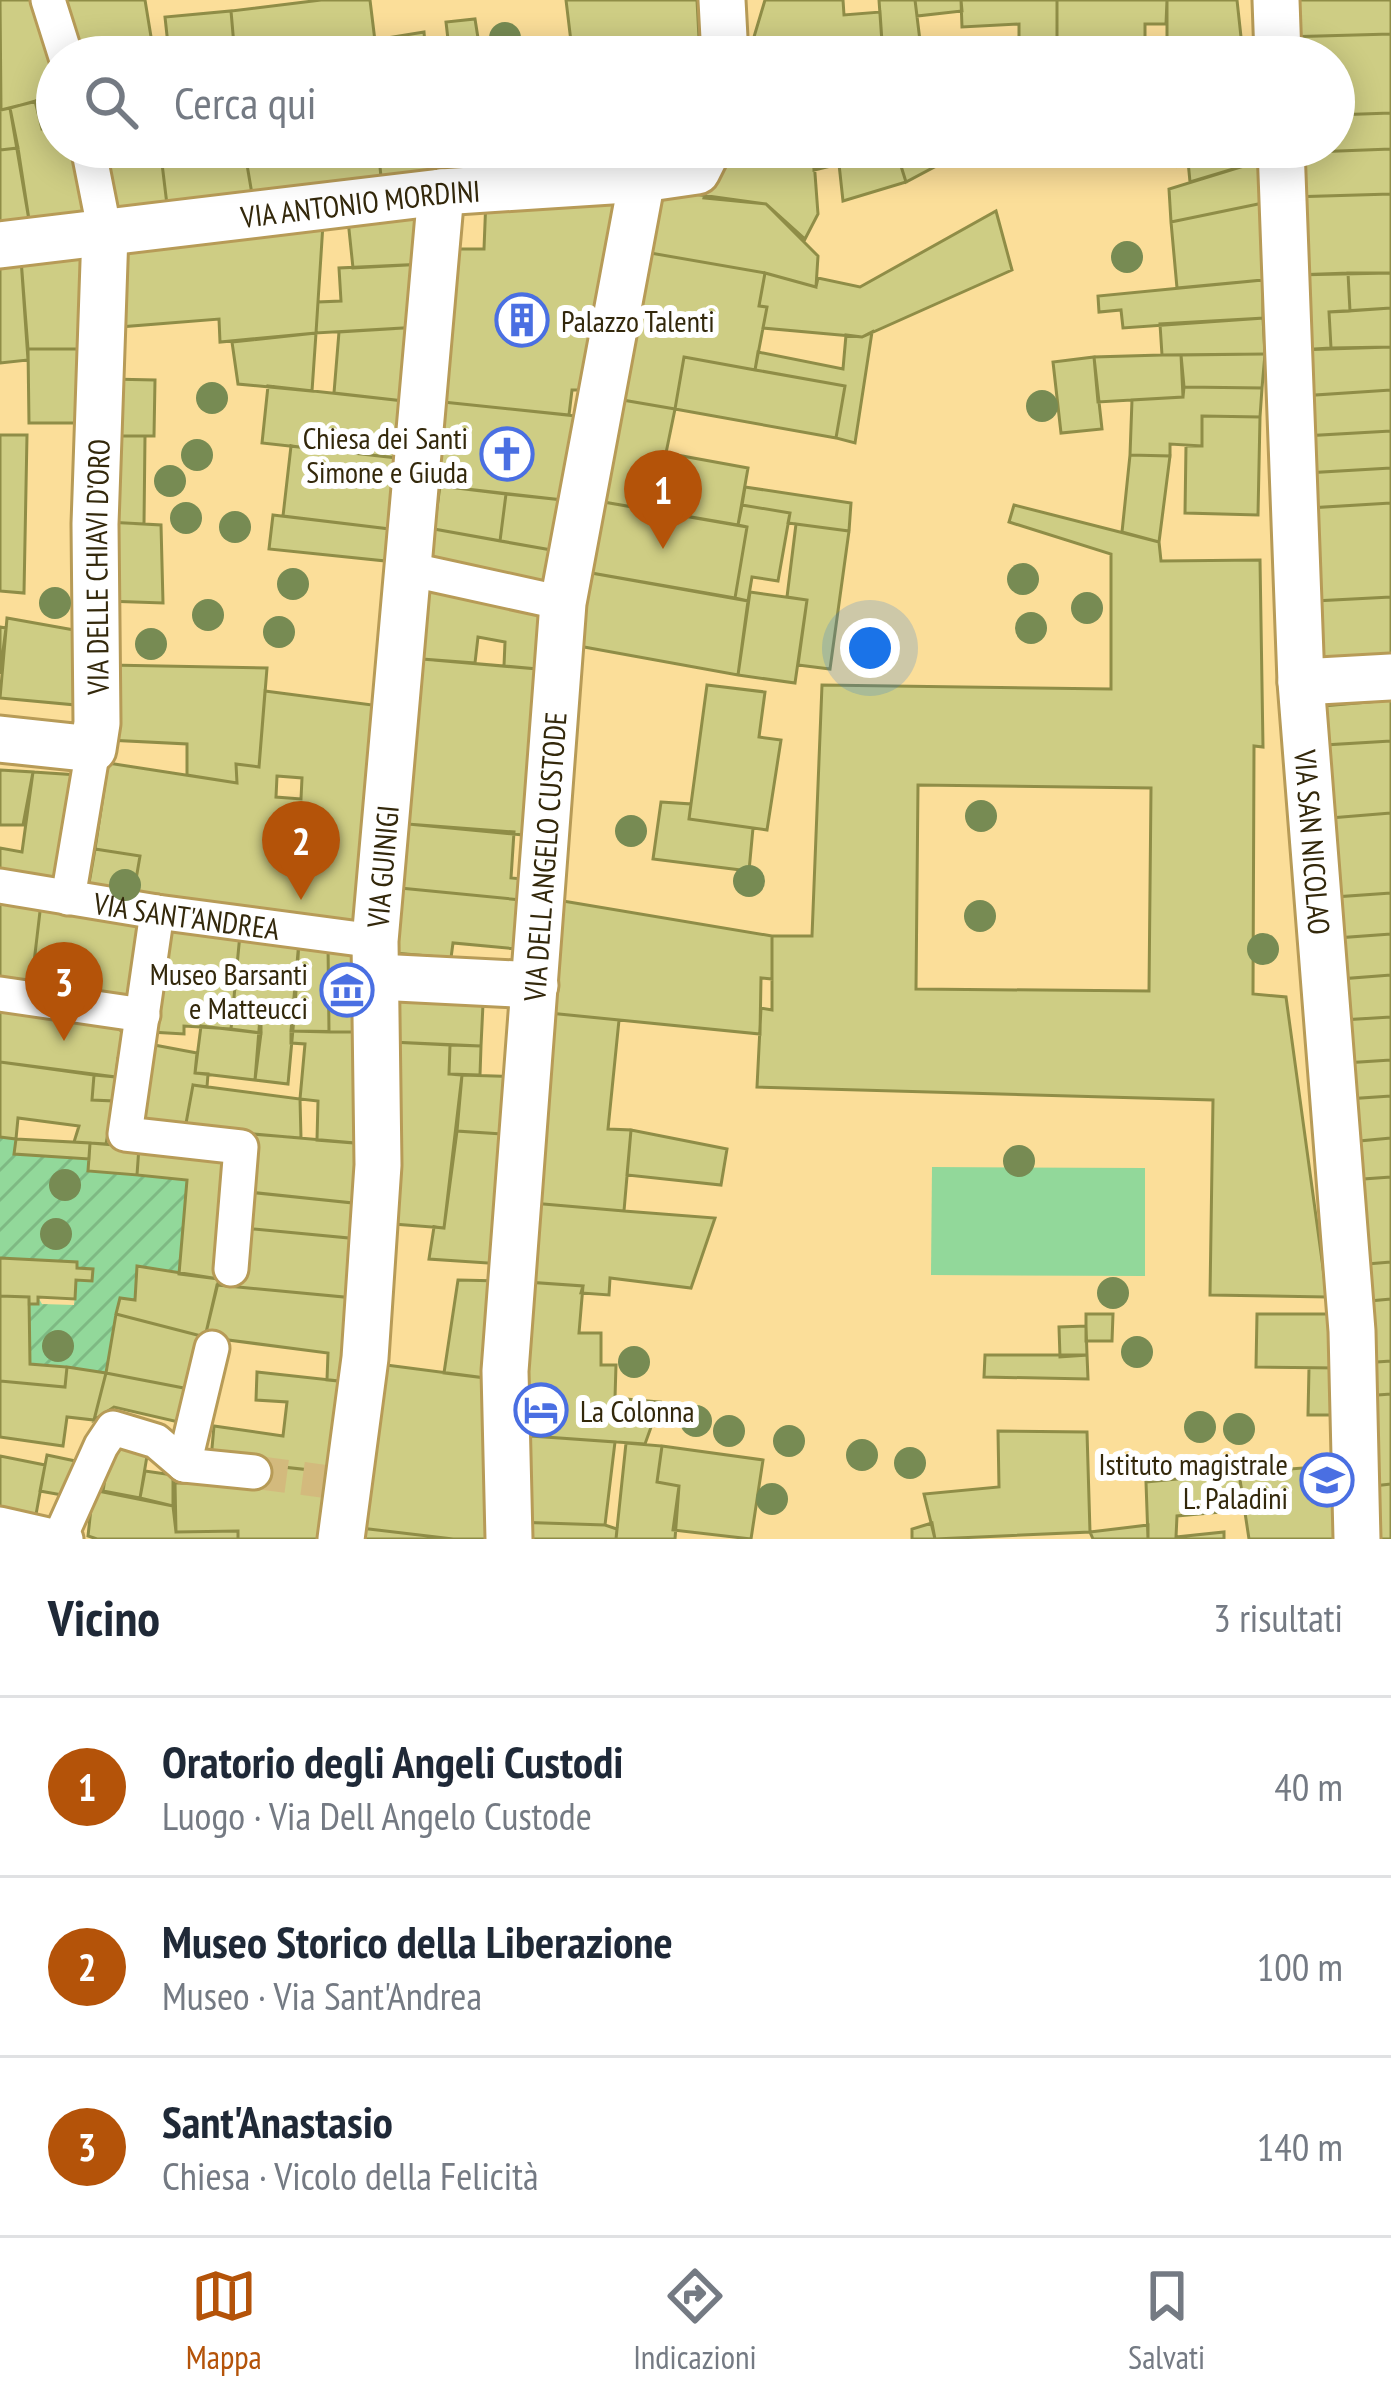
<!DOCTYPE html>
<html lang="it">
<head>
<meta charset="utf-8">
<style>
	:root { --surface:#fff; --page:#f2f2f3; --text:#1f2937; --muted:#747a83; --line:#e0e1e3; --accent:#b45309 }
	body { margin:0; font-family:"PT Sans Narrow",sans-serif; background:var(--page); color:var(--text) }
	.you { position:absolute; left:870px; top:648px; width:42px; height:42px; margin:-30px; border:9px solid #fff; border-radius:50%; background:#1a73e8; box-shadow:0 0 0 18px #1a73e833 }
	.badge { display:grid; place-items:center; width:78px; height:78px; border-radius:50%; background:var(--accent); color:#fff; font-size:39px; font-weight:700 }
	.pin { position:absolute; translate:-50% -99px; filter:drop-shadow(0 3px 6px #0008) }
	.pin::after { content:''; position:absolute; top:63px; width:42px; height:36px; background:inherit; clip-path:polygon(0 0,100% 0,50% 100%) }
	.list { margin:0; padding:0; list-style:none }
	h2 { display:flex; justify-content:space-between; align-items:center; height:156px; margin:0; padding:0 48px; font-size:51px }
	h2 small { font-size:39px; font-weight:400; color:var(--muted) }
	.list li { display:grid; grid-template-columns:78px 1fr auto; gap:36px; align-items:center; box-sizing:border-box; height:180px; padding:0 48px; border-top:3px solid var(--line) }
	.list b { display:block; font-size:45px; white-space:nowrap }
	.list p { margin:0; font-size:39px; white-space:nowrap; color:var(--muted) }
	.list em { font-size:39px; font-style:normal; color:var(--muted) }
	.icon { flex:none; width:66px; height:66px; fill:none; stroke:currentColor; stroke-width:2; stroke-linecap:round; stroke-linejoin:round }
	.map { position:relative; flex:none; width:1391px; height:1539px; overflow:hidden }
	.search { position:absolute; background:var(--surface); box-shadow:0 6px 30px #0003; left:36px; right:36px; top:36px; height:132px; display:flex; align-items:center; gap:30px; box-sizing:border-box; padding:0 42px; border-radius:66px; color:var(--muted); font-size:45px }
	.sheet { height:696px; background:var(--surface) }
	nav { display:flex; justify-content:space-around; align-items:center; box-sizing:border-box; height:168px; border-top:3px solid var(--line); background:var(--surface); font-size:33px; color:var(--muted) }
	nav a { display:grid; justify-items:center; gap:6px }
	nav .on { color:var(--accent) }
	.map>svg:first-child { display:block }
	.garden { fill:url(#garden-furrows) }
	.pitch { fill:#92d89a }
	.building { fill:#cecd84; stroke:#8f8d47; stroke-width:3; fill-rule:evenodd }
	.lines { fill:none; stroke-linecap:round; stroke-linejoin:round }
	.pedestrian-tunnel { stroke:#d3ba7d; stroke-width:33; stroke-dasharray:33 16; stroke-linecap:butt }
	.pedestrian-casing { stroke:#b79b57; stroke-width:39 }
	.minor-casing { stroke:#b79b57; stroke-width:51 }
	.pedestrian { stroke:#fff; stroke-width:33 }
	.minor { stroke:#fff; stroke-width:45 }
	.tree { fill:#778b53 }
	.labels { text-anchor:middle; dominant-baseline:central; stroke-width:12; stroke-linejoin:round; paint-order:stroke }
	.street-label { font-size:30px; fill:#33280b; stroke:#fff }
	.poi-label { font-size:30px; fill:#33280b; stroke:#fff; text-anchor:end }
</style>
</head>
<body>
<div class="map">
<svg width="1391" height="1539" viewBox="0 0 1391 1539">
	<defs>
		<pattern id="garden-furrows" width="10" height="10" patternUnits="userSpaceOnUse" patternTransform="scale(3)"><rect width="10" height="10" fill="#92d89a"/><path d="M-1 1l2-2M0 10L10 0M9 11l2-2" fill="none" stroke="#7eb983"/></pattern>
	</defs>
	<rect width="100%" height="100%" fill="#fbde99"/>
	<path class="garden" d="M0 1137 16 1139 15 1154 89 1159V1171L187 1180 179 1274 137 1266 135 1300 120 1299 106 1373 30 1364 29 1304H38V1297L42 1304 74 1305 76 1280 93 1269 0 1258Z"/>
	<path class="pitch" d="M932 1167 1145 1168V1276L931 1275Z"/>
	<path class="building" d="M0 0H34L57 69V96L1 110Z
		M56 0H145L154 55 75 57Z
		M321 0H370L375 41 351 44 353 57H307L306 38 264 40 265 57H235L231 11Z
		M566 0H697L700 57H641V40L572 50Z
		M765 0H843L844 15 880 12 883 57H748Z
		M879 0H915L922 57H883Z
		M915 0H961L962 11 917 16Z
		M961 0H1057V57H1019V24L962 27Z
		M1057 0H1167L1166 24H1145V51H1090V57H1057Z
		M1167 0H1237L1242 46 1216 57H1192L1190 53 1186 57H1167Z
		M1283 0H1391V34L1284 37Z
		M231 11 235 57H135L169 54 165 17Z
		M475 19 481 57H450L446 22Z
		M424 32 426 57H391L387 38Z
		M1391 34V113L1334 115V57H1284V37Z
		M641 40V57H549V53Z
		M449 41 450 57H426L424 43Z
		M1242 46V57H1216Z
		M35 101 42 129 57 125V147H79L94 219 30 226 10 108Z
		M0 105 1 110 10 108 18 148 0 150Z
		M1391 113V149L1287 153V147H1334V115Z
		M96 147H160L168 213 110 219Z
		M160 147H244L254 206 168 213Z
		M244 147H378L382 187 254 206Z
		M378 147H435L438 173 382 187Z
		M435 147H460L462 170 438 173Z
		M460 147H495L498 164 462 170Z
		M495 147H573L574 152 498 164Z
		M719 147H813L818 214 805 239 766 204 704 198Z
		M813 147H895L906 182 843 201 839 164 814 170Z
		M895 147H968V149L906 182Z
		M1082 147H1111L1088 159Z
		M1173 147H1214L1177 166Z
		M1214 147H1258L1260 161 1190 182 1188 161Z
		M18 148 30 226 0 230V150Z
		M1391 149V194L1291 197 1287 153Z
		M1260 161 1263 203 1171 222 1169 189Z
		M650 188 766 204 818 256 816 287 765 273 639 251Z
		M621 192 583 390H572L569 415 443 402 450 249H484L486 198Z
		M1391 194V273L1295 275 1291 197Z
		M1263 203V280L1177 288 1171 222Z
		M427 208 424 264 353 268 348 220Z
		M996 211 1012 270 862 337 763 328 767 307 759 306 765 273 816 287 818 278 860 287Z
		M323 224 316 333 220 342 219 319 106 328 109 250Z
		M92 248 91 349H28L21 259Z
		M639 251 765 273 759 306 767 307 755 370 684 357 675 409 611 398Z
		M21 259 28 360 0 363V261Z
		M424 264 420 327 316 333 318 302 341 301 339 268Z
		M1348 273H1391V308L1350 311Z
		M1348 273 1350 311 1329 312 1331 348 1297 350 1295 275Z
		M1263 280V318L1123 328 1121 310 1099 312 1098 296Z
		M1391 308V347L1331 348 1329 312Z
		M1263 318 1265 354 1162 355 1160 324Z
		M420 327 404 401 334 393 339 332Z
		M872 332 855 443 836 438 845 386 755 370 758 352 843 369 846 335 862 337Z
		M316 333 312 391 238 384 232 342Z
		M1391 347V390L1301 396 1297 350Z
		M28 349H91V423H29Z
		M1265 354 1262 388 1184 387 1181 355Z
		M1162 355H1181L1183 397 1098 402 1094 357Z
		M684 357 845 386 836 438 675 409Z
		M1094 357 1102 429 1061 433 1053 362Z
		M109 379 155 380 154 436H108Z
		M268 386 404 401 398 458 262 443Z
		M1184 387 1262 388 1260 417 1202 416V446L1170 444V456L1130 455 1132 400 1183 397Z
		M1391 390V431L1304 436 1301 396Z
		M611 398 675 409 666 453 748 468 738 525 592 500Z
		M443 402 576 416 563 500 432 485Z
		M1202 416 1260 417 1258 515 1185 513 1186 446H1202Z
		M1391 431V468L1306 473 1304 436Z
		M0 435H27L24 593 0 591Z
		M108 436H145L144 524 107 522Z
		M291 446 398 458 390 529 283 516Z
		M1130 455 1170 456 1159 542 1122 532Z
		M1391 468V503L1309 508 1306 473Z
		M440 486 506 494 500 541 434 529Z
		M745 487 851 503 849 531 788 523 790 513 742 505Z
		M506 494 563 500 557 551 500 541Z
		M592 500 747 527 735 598 580 571Z
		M1391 503V597L1315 601 1309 508Z
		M742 505 790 513 778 581 752 577 748 601 735 598 747 527 738 525Z
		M1014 505 1159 542 1161 561 1260 560 1263 747 1254 746 1253 994 1286 997 1327 1297 1210 1295 1213 1100 757 1087 761 1008 772 1010V936H812L822 685 1111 689V554L1009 522ZM918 785 1151 788 1149 991 916 989Z
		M273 515 390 529 386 561 269 549Z
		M107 522 161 525 163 603 106 601Z
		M796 524 849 531 830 669 798 665 807 600 787 597Z
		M434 529 557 551 552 590 429 566Z
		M580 571 748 601 738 675 573 645Z
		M430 583 556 607 549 670 504 666 505 642 478 637 475 663 422 659Z
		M750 592 807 600 795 683 738 675Z
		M1391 597V660L1318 663 1315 601Z
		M7 618 91 633 87 706 0 698Z
		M0 627 6 628 0 674Z
		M422 659 549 670 534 836 407 824Z
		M108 665 267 668 259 767 236 764 237 783 187 775V744L108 740Z
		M707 685 765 692 759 737 781 740 767 830 689 819Z
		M265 691 380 706 357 927 133 897 140 856 95 849 108 763 237 783 236 764 259 767ZM277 776 302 778 301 799 276 797Z
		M1391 700V741L1325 745 1323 706Z
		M1391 741V813L1330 818 1325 745Z
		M0 770 33 772 23 825H0Z
		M33 772 78 775 58 885 0 876V848L22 852Z
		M661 802 691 804 689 819 753 828 749 871 653 859Z
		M1391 813V893L1335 897 1330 818Z
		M407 824 514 832 511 878 534 880 532 901 400 888Z
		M95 849 140 856 133 897 88 889Z
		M400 888 532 901 528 950 453 943 451 958 394 953Z
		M1391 893V934L1337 938 1335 897Z
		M0 899 41 903 31 988 0 984Z
		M557 900 772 936V979L761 978 760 1034 549 1013Z
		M41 903 149 917 139 1002 31 988Z
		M163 924 240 934 231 1029 184 1026V1034L151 1032Z
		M240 934 299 941 295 1007 261 1005V1033L231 1029Z
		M1391 934V975L1340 979 1337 938Z
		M299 941 328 944 329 1032 291 1031Z
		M328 944 365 949V1032H329Z
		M1391 975V1017L1342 1020 1340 979Z
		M393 1001 483 1004 481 1046 391 1042Z
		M0 1002 123 1017 121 1031 128 1037 126 1053 118 1058 116 1077 0 1062Z
		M261 1005 295 1007 288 1084 255 1080Z
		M549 1013 619 1020 608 1129 631 1130 624 1211 532 1203Z
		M1391 1017V1060L1345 1063 1342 1020Z
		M201 1026 261 1033 255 1080 195 1073Z
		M291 1031 365 1032 368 1144 317 1140 318 1101 300 1099 305 1044 291 1043Z
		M391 1042 450 1045 449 1074 462 1075 444 1228 381 1223Z
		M149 1044 197 1053 195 1073 208 1074 207 1087 193 1085 185 1129 138 1125Z
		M450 1045 481 1046 480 1075 449 1074Z
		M1391 1060V1096L1347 1099 1345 1063Z
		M0 1062 94 1075 92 1100 114 1101 106 1144 74 1142 79 1126 18 1118 16 1139 0 1137Z
		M94 1075 116 1077 114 1101 92 1100Z
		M462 1075 523 1077 517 1135 457 1131Z
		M193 1085 300 1099 301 1138 185 1129Z
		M1391 1096V1138L1348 1142 1347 1099Z
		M631 1130 727 1149 721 1185 627 1175Z
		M457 1131 517 1135 502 1264 429 1259 434 1227 444 1228Z
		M254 1134 368 1144 363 1204 248 1192Z
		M1391 1138V1177L1350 1180 1348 1142Z
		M16 1139 90 1143 89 1159 14 1154Z
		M90 1143 139 1147 137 1175 88 1171Z
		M139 1147 230 1155 219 1279 179 1274 187 1180 137 1175Z
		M1391 1177V1262L1355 1265 1350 1180Z
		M248 1192 363 1204 360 1239 243 1228Z
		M532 1203 624 1211 715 1218 691 1288 610 1278 609 1295 581 1293 583 1286 527 1282Z
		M243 1228 360 1239 355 1298 238 1287Z
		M0 1258 77 1262V1268L93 1269 92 1281 76 1280 75 1299 38 1297V1304H29V1297L0 1296Z
		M1391 1262V1299L1358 1302 1355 1265Z
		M137 1266 219 1279 205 1337 116 1314 120 1298 135 1300Z
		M458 1280 501 1281 494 1379 444 1373Z
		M527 1282 583 1286 579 1333H601V1365H616L615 1398 660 1402 645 1444 517 1435Z
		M217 1285 355 1298 349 1382 327 1380 328 1353 205 1337Z
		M0 1296 29 1297 30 1364 67 1367 65 1387 0 1381Z
		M1391 1299V1361L1363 1363 1358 1302Z
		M116 1314 205 1337 194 1390 106 1373Z
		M1086 1314H1113L1112 1341H1086Z
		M1257 1314H1338V1368L1256 1367Z
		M1086 1326 1087 1355 1060 1357 1059 1327Z
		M985 1355H1087L1088 1379 984 1377Z
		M1391 1361V1394L1365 1396 1363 1363Z
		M371 1363 494 1379 497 1539H453L352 1527Z
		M67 1367 106 1373 94 1420 67 1417 63 1446 0 1437V1381L65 1387Z
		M1309 1368H1338V1415H1308Z
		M257 1372 349 1382 338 1473 211 1459 214 1426 283 1436 287 1402 256 1400Z
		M106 1373 194 1390 187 1424 114 1407 94 1420Z
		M1391 1394V1484L1373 1486 1365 1396Z
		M998 1431 1087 1432 1090 1532 935 1539 924 1494 999 1487Z
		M517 1435 615 1442 605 1525 514 1522Z
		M111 1443 148 1450 140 1498 103 1491Z
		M626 1443 662 1446 657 1482 679 1486 675 1539H616Z
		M662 1446 763 1460 751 1539 673 1530 679 1486 657 1482Z
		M47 1455 80 1462 73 1497 40 1491Z
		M0 1456 45 1465 35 1520 0 1513Z
		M254 1464 338 1473 332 1539H238V1531L176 1532 175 1483H253Z
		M1342 1465 1341 1539H1249L1239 1473Z
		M145 1471 173 1475V1506L140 1498Z
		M1239 1473 1244 1510 1177 1516 1176 1537 1224 1532V1539H1148L1146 1482Z
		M1391 1484V1539H1380L1373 1486Z
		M93 1490 173 1506 176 1532 238 1531V1539H97L88 1536Z
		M514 1522 605 1525 617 1529 616 1539H517Z
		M932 1523 935 1539H912V1529Z
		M1148 1525V1539H1093L1090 1532Z
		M352 1527 453 1539H350Z"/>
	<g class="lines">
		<path class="pedestrian-tunnel" d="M254 1472 337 1483"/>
		<g class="pedestrian-casing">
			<g id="pedestrian">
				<path d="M48 0 66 57"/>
				<path d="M88 147 105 233"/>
				<path d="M408 569 563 603"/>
				<path id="s1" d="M0 886 157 912 375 941"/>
				<path d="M68 898 93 749"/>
				<path d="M157 912 125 1134 241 1147 231 1269"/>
				<path d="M0 994 143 1015"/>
				<path d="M184 1465 212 1348"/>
				<path d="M0 1524 66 1539"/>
				<path d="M60 1537 101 1446 113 1428 156 1441 184 1465 254 1472"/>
			</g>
		</g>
		<g class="minor-casing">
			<g id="minor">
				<path d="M722 0 725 57"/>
				<path d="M1276 0 1278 57"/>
				<path id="s2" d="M1281 147 1301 682 1352 1331 1357 1539"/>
				<path id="s3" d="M0 245 441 192 642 179 697 171 709 147"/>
				<path d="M1301 682 1391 677"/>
				<path id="s4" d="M0 739 93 749 97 723 95 524 105 233"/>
				<path d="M377 977 535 985"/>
				<path id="s5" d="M341 1539 365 1358 378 1165 375 941 441 192"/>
				<path id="s6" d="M509 1539 505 1371 563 603 642 179"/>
			</g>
		</g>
		<use href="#pedestrian" class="pedestrian"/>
		<use href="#minor" class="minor"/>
	</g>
	<g class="tree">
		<circle cx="505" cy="38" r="16"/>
		<circle cx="1127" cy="257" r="16"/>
		<circle cx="212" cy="398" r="16"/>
		<circle cx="1042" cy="406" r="16"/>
		<circle cx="197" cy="455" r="16"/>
		<circle cx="170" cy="481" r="16"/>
		<circle cx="186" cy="518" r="16"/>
		<circle cx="235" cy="527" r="16"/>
		<circle cx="1023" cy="579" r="16"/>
		<circle cx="293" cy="584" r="16"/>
		<circle cx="55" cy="603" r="16"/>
		<circle cx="1087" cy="608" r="16"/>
		<circle cx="208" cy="615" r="16"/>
		<circle cx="1031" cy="628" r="16"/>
		<circle cx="279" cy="632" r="16"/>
		<circle cx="151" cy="644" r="16"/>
		<circle cx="981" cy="816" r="16"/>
		<circle cx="631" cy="831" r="16"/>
		<circle cx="749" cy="881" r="16"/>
		<circle cx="125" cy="885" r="16"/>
		<circle cx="980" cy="916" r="16"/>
		<circle cx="1263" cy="949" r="16"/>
		<circle cx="1019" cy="1161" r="16"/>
		<circle cx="65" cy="1185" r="16"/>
		<circle cx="56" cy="1234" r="16"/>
		<circle cx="1113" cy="1293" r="16"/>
		<circle cx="58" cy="1346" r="16"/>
		<circle cx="1137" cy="1352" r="16"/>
		<circle cx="634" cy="1362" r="16"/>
		<circle cx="696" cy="1421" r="16"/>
		<circle cx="1200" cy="1427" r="16"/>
		<circle cx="1239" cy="1429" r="16"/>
		<circle cx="729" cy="1431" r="16"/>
		<circle cx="789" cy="1441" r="16"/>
		<circle cx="862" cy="1455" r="16"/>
		<circle cx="910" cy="1463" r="16"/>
		<circle cx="772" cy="1499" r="16"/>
	</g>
	<defs>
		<g id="building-ring" transform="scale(2.7)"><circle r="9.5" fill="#fff" stroke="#4a6fe2" stroke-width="1.5"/><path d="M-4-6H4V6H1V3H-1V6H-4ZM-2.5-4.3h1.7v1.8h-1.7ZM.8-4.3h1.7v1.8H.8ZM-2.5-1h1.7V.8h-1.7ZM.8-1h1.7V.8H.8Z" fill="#4a6fe2"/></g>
		<g id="church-ring" transform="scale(2.7)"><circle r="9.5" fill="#fff" stroke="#4a6fe2" stroke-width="1.5"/><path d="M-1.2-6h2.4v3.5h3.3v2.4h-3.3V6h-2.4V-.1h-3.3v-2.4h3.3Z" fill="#4a6fe2"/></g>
		<g id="museum-ring" transform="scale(2.7)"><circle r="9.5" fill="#fff" stroke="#4a6fe2" stroke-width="1.5"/><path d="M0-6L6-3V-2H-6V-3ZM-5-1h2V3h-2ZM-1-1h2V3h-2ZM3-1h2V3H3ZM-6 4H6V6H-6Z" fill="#4a6fe2"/></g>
		<g id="hotel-ring" transform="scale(2.7)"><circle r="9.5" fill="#fff" stroke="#4a6fe2" stroke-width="1.5"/><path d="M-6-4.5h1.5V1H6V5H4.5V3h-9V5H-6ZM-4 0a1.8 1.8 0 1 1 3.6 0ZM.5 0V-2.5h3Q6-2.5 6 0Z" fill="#4a6fe2"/></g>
		<g id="school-ring" transform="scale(2.7)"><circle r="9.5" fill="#fff" stroke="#4a6fe2" stroke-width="1.5"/><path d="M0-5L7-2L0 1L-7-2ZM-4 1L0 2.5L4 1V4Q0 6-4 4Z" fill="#4a6fe2"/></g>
	</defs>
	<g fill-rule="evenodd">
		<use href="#building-ring" x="522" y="320"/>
		<use href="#church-ring" x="507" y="454"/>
		<use href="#museum-ring" x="347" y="990"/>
		<use href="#hotel-ring" x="541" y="1410"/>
		<use href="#school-ring" x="1327" y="1480"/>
	</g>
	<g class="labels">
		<g class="street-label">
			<text stroke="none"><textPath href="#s3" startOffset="363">VIA ANTONIO MORDINI</textPath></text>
			<text stroke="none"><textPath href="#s4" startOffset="276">VIA DELLE CHIAVI D'ORO</textPath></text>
			<text stroke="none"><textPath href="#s2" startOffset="696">VIA SAN NICOLAO</textPath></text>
			<text stroke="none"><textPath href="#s6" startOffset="684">VIA DELL ANGELO CUSTODE</textPath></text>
			<text stroke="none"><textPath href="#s5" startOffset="675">VIA GUINIGI</textPath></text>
			<text stroke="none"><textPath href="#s1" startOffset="189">VIA SANT'ANDREA</textPath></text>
		</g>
		<g class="poi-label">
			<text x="561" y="320" text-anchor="start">Palazzo Talenti</text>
			<text x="468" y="437">Chiesa dei Santi<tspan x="468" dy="34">Simone e Giuda</tspan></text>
			<text x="308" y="973">Museo Barsanti<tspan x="308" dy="34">e Matteucci</tspan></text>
			<text x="580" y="1410" text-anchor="start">La Colonna</text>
			<text x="1288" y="1463">Istituto magistrale<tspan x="1288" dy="34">L. Paladini</tspan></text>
		</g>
	</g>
</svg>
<div class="you"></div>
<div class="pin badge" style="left:663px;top:549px">1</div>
<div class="pin badge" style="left:301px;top:900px">2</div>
<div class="pin badge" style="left:64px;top:1041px">3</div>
<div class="search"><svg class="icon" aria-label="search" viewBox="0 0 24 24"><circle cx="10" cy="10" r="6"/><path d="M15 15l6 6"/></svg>Cerca qui</div>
</div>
<section class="sheet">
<h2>Vicino<small>3 risultati</small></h2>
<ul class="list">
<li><span class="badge">1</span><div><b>Oratorio degli Angeli Custodi</b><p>Luogo · Via Dell Angelo Custode</p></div><em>40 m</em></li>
<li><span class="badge">2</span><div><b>Museo Storico della Liberazione</b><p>Museo · Via Sant'Andrea</p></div><em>100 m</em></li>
<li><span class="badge">3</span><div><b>Sant'Anastasio</b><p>Chiesa · Vicolo della Felicità</p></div><em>140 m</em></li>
</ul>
</section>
<nav>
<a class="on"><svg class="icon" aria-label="map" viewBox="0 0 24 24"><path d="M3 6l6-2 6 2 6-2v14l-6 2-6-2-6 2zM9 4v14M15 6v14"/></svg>Mappa</a>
<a><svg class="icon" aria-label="directions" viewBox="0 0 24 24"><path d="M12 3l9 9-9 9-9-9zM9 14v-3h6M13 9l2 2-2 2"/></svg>Indicazioni</a>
<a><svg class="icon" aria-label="saved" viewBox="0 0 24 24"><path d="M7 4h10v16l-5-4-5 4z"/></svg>Salvati</a>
</nav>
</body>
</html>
